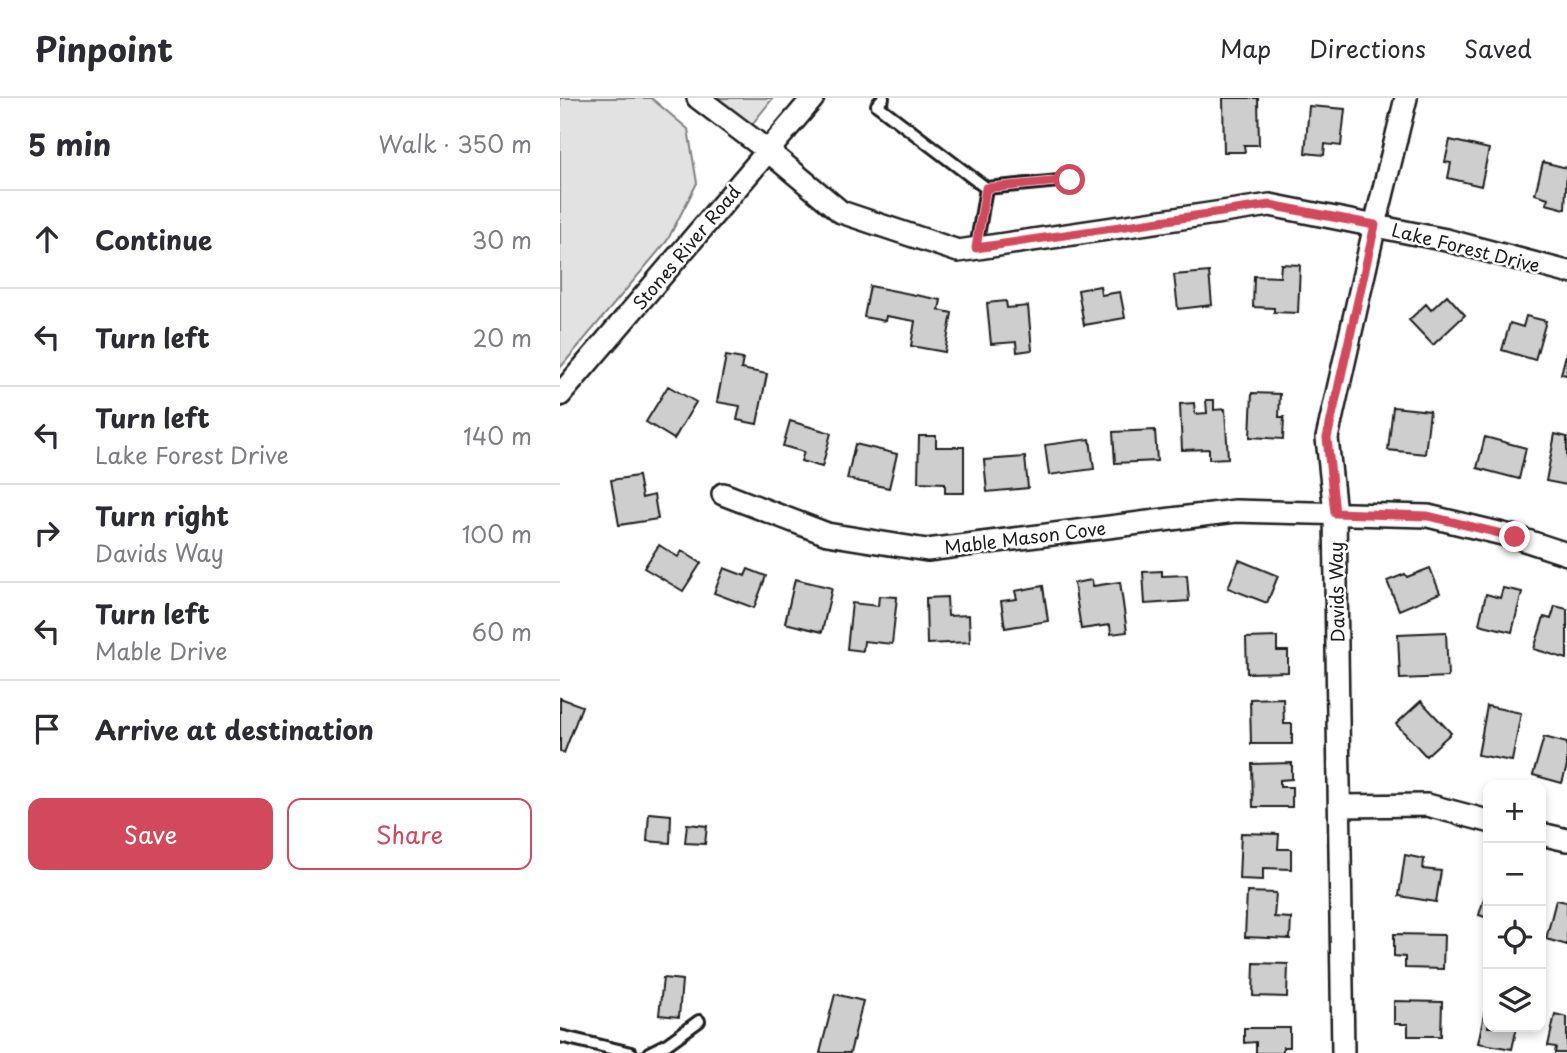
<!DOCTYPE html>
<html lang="en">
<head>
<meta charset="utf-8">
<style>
	:root { --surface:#fff; --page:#f2f2f3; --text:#2b2b33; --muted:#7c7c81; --line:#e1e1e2; --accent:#d1495b }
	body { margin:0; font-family:"Playpen Sans",sans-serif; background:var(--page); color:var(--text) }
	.controls { position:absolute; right:21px; bottom:21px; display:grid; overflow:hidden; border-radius:14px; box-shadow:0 4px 10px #0003 }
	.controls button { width:63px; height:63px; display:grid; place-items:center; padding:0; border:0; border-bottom:2px solid var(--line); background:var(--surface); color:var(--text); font:35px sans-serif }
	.stop { position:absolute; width:21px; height:21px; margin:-16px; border:5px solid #d1495b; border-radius:50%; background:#fff }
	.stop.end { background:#d1495b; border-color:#fff; box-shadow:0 2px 7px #0008 }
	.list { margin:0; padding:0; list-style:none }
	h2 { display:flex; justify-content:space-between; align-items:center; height:91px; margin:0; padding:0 28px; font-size:30px }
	h2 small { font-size:23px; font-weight:400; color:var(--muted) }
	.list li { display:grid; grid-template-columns:46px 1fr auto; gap:21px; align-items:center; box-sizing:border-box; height:98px; padding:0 28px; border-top:2px solid var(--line) }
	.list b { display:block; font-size:26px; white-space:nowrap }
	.list p { margin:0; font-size:23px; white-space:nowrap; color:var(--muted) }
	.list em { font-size:23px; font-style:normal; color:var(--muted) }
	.actions { display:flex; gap:14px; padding:21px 28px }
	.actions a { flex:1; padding:16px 0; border:2px solid var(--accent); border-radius:14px; text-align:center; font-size:24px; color:var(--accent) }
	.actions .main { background:var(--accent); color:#fff }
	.icon { flex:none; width:38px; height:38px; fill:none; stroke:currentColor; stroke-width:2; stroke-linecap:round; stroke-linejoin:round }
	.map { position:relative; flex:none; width:1007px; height:955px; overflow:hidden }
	header { display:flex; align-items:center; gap:42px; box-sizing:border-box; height:98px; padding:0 35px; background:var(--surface); border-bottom:2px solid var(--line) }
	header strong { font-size:33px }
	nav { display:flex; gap:38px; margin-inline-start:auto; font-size:24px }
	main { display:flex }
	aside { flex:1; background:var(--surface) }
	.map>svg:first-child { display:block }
	.green { fill:#e2e2e2; stroke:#7f7f7f; stroke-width:2 }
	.building { fill:#cecece; stroke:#1c1c1c; stroke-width:2 }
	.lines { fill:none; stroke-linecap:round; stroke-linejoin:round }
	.service-casing { stroke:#1c1c1c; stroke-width:16 }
	.minor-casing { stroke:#1c1c1c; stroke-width:26 }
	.service { stroke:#fff; stroke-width:10 }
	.minor { stroke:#fff; stroke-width:21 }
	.route { stroke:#d1495b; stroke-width:9 }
	.labels { text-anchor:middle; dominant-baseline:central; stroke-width:5; stroke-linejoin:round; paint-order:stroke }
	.street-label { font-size:18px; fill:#1c1c1c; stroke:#fff }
</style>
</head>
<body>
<header>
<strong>Pinpoint</strong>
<nav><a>Map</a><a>Directions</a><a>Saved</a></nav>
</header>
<main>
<aside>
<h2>5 min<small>Walk · 350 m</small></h2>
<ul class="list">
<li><svg class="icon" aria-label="ahead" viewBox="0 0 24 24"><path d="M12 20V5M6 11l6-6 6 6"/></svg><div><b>Continue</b></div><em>30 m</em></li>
<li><svg class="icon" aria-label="left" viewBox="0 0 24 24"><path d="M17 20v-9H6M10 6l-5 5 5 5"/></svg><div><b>Turn left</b></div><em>20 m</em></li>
<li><svg class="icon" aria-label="left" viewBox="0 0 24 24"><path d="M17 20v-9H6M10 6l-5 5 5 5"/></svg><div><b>Turn left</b><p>Lake Forest Drive</p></div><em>140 m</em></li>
<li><svg class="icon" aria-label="right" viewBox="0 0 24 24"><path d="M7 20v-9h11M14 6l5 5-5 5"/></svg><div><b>Turn right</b><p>Davids Way</p></div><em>100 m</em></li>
<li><svg class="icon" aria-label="left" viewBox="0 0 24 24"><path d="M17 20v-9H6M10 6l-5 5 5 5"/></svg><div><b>Turn left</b><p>Mable Drive</p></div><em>60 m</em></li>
<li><svg class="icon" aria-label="arrive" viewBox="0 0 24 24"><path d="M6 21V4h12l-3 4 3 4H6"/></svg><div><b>Arrive at destination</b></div></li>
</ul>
<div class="actions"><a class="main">Save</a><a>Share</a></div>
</aside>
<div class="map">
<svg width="1007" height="955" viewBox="0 0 1007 955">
	<rect width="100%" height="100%" fill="#fff"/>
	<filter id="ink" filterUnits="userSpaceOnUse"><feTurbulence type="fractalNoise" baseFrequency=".0143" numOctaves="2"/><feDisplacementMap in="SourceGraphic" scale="14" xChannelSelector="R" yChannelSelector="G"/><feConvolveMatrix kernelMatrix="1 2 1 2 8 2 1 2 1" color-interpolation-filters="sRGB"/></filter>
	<g filter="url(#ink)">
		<path class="green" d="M0 0H91L128 31 137 85 107 143 0 270Z
			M138 0H213L185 35Z"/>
		<path class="building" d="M663 0H698L699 47H684L685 54H664Z
			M749 8 785 11 781 48 765 46 764 57 745 55Z
			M890 42 929 51 921 88 888 80 891 65 885 64Z
			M983 64 1007 70 1005 111 986 106 988 100 975 96Z
			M721 166 740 167 738 215 714 214V210L693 209 694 178 720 179Z
			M649 174 652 207 618 211 614 177Z
			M310 188 381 202 379 212 392 215 385 254 351 248 355 223 326 218 325 223 304 219Z
			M540 188 541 197 560 194 565 220 524 227 518 192Z
			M887 197 905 217 873 247 849 222 866 206 871 212Z
			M446 203 447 210 468 208 472 252 457 254 456 244 431 246 427 205Z
			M966 218 986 223 975 262 942 252 950 225 963 229Z
			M1007 253V277L1001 276Z
			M166 258 183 261 181 271 207 276 197 326 177 322 180 308 157 304Z
			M108 288 136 304 114 341 86 324Z
			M692 295 720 296 719 319H724L723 341 690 339Z
			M646 302H654V312L665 311 668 360 649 361V351L622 352 620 306 634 305 635 316 647 315Z
			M833 309 870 313 865 356 828 352Z
			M230 323 271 335 262 369 241 363 244 354 223 348Z
			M595 332 597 363 555 365 553 334Z
			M995 336 1007 339V387L986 383Z
			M359 338H376V349H404V395H385V385L358 384Z
			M925 339 966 350 959 381 917 370Z
			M530 341 534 371 489 377 485 347Z
			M295 346 337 356 329 390 287 381Z
			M465 359 468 390 427 394 424 362Z
			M78 378 82 400 94 397 98 421 59 427 51 382Z
			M99 447 118 459 122 453 141 465 123 493 84 470Z
			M679 462 718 478 707 505 668 490Z
			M164 470 185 478 188 471 206 478 194 510 154 495Z
			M870 470 880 495 839 512 827 483 845 476 847 479Z
			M602 473V478L627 477 629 503 585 506 583 474Z
			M235 481 272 490 262 534 225 525Z
			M532 482 533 488 560 484 567 534 551 536 550 527 521 531 514 485Z
			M483 488 488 523 445 530 441 503 457 501 455 493Z
			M943 490 962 494 952 534 919 526 926 496 940 500Z
			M319 498 337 499 332 546 304 543 303 553 287 551 292 505 318 508Z
			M387 499 388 518 409 517 410 544 367 546 366 500Z
			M995 508 1007 511V561L974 551 984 519 991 521Z
			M886 534 888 579 840 581 838 536Z
			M717 539V553H728V574L687 575 686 540Z
			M0 600 22 608 4 655 0 653Z
			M723 600 724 626H732V646H691L690 601Z
			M861 603 891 635 866 658 836 626Z
			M927 608 961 615 952 663 918 657Z
			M984 639 1007 645V668L1002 685 973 677Z
			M732 665V681L720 682V689H732V709H693L692 666Z
			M89 715 111 717 110 745 87 743Z
			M127 726 147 728 145 746 125 745Z
			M681 735 719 736 718 751H731V771L703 770V782L679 781Z
			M845 757 864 761 863 771 881 773 876 804 839 798Z
			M928 787V820L919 817Z
			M687 794 716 795 714 819 731 820 730 841 685 839Z
			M996 802 1007 804V847L986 841Z
			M834 836 884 837 883 871 845 870V859L834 858Z
			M694 865 728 866 727 899 693 898Z
			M103 880 122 882 119 919 99 917Z
			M275 896 303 903 290 955H260Z
			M834 903 882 904 881 938H848V926H834Z
			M925 912 928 913V929H957L952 951 918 945Z
			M995 916 1007 919V955H995L996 949 988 948Z
			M684 930H730V949H723V955H696V944L684 945Z"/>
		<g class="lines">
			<g class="service-casing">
				<path id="service" d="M323 0 317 7 426 90 416 150
					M426 90 510 82
					M0 938 71 955
					M89 955 107 946 139 923"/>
			</g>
			<g class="minor-casing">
				<path id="minor" d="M138 0 208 53 281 114 398 153 710 107 886 142 1007 174
					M0 297 253 0
					M163 396 267 436 367 452 675 413 868 418 955 439 1007 456
					M781 708 867 707 928 723
					M981 736 1007 742
					M783 955 775 415 767 340 815 127 846 0"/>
			</g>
			<use href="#service" class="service"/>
			<use href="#minor" class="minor"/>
		</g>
	</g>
	<g class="lines" filter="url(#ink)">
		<path class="route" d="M510 82 426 90 416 150 710 107 815 127 767 340 775 415 868 418 955 439"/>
	</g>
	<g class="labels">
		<g class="street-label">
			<text transform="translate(126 149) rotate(-50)">Stones River Road</text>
			<text transform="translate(906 149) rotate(14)">Lake Forest Drive</text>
			<text transform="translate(465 439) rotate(-7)">Mable Mason Cove</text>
			<text transform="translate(776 494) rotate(-91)">Davids Way</text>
		</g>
	</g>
</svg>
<div class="controls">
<button>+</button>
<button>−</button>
<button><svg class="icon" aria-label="locate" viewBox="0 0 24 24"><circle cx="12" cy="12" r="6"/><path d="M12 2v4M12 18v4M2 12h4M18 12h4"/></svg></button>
<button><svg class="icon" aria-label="layers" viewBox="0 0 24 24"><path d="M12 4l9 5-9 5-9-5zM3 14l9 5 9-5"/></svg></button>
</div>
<div class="stop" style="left:510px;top:82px"></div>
<div class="stop end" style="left:955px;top:439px"></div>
</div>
</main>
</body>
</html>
